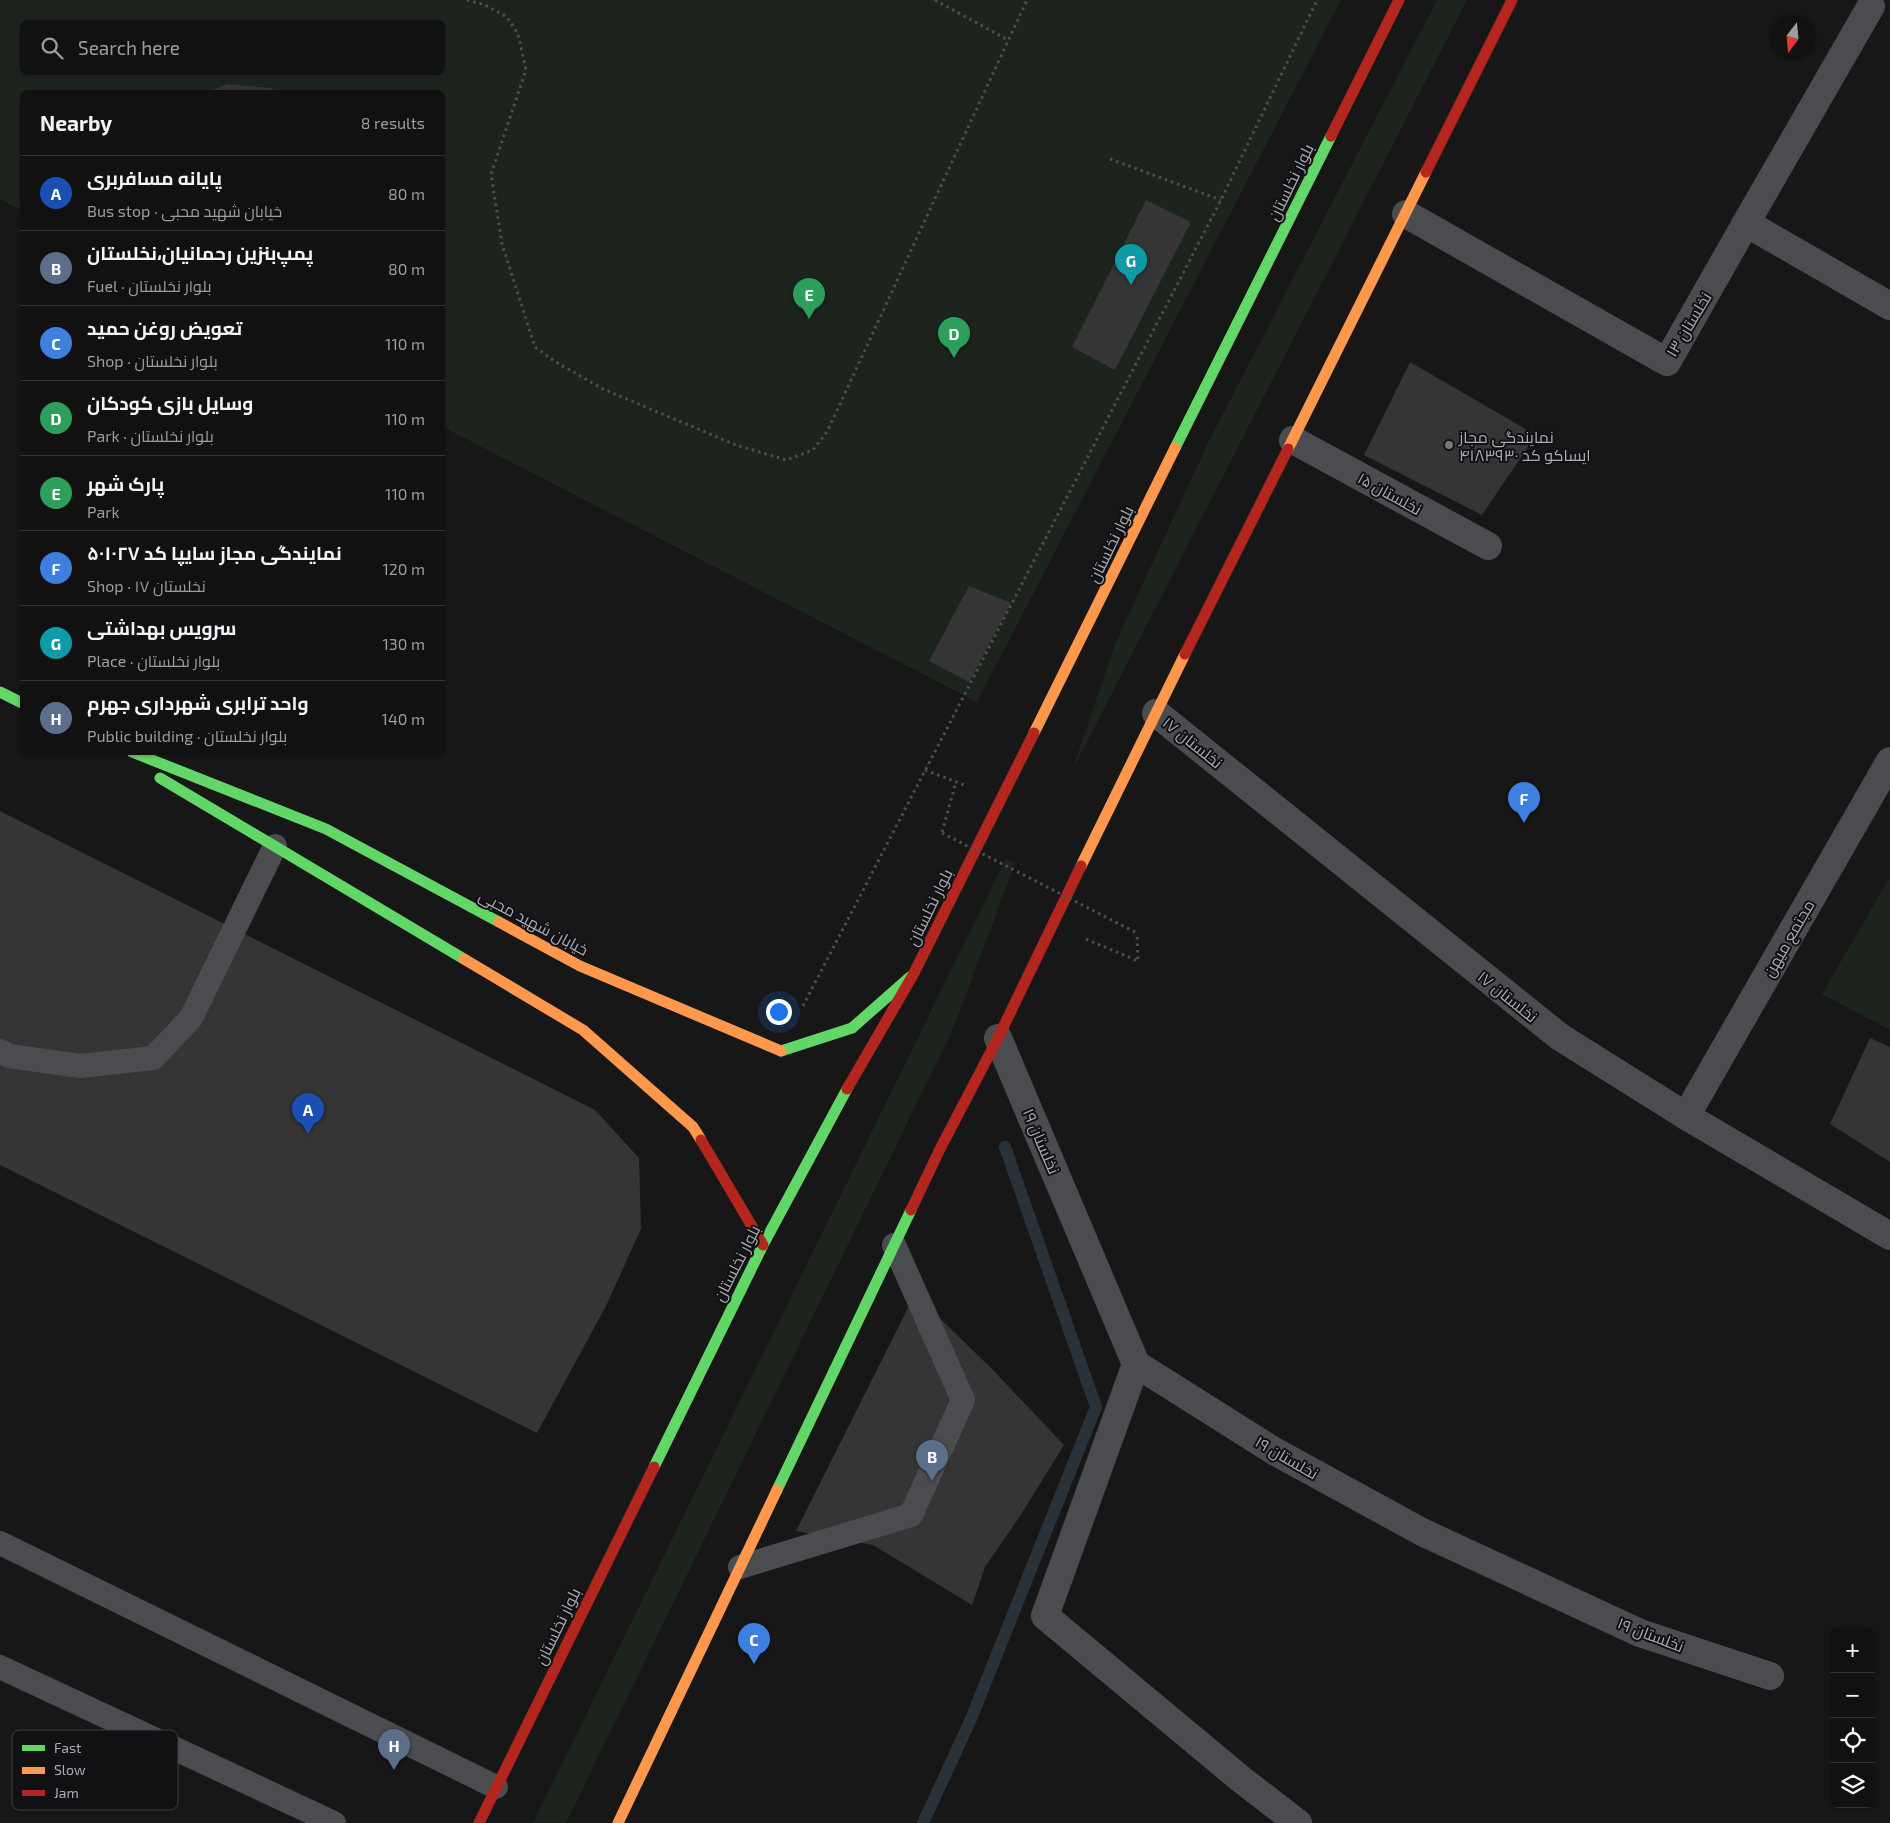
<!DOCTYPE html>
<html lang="en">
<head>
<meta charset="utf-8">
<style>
	:root { --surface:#111; --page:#1e1f1f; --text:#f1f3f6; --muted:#9c9d9f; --line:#303131; --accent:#757880 }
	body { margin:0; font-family:"Exo 2",Cairo,sans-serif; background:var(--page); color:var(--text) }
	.controls { position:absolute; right:15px; bottom:15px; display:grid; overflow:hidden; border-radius:8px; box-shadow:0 1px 4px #0004 }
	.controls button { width:45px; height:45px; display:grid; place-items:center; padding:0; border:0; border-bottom:1px solid var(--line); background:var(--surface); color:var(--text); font:25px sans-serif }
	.compass { position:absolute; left:1770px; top:15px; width:45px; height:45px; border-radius:50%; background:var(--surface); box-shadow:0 1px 4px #0004; rotate:196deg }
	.you { position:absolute; left:778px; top:1011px; width:18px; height:18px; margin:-12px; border:4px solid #fff; border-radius:50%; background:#1a73e8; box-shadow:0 0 0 8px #1a73e833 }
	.badge { display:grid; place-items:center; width:32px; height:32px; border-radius:50%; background:var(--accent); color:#fff; font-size:16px; font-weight:700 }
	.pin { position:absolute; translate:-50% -41px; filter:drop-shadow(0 1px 2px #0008) }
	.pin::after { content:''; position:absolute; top:26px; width:18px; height:15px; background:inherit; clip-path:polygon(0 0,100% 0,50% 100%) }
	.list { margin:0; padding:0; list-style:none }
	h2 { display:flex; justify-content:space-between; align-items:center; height:65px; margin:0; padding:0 20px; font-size:21px }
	h2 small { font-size:16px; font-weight:400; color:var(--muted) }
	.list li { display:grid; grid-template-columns:32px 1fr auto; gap:15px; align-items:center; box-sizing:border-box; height:75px; padding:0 20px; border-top:1px solid var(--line) }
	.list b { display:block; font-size:19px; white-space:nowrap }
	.list p { margin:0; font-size:16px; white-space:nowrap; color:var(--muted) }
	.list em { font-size:16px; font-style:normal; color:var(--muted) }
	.icon { flex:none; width:28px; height:28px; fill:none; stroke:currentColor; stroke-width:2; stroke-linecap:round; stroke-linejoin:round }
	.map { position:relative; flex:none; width:1890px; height:1823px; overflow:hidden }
	.search { position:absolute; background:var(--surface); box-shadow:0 1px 4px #0004; left:20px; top:20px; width:425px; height:55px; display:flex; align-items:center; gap:12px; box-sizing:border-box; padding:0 18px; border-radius:8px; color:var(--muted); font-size:19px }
	.panel { position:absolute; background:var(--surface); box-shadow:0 1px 4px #0004; left:20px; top:90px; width:425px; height:665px; border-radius:8px }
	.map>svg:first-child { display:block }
	.green { fill:#1d241e; fill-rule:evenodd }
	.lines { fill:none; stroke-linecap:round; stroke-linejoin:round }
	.stream { stroke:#2a3239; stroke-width:12 }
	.building { fill:#353536 }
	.path { stroke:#4d4e52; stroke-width:3; stroke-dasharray:2.5 4; stroke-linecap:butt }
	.lane { stroke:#4b4c50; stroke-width:24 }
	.street { stroke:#4b4c50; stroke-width:28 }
	.fast { stroke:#63d668; stroke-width:11 }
	.slow { stroke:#ff974d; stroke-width:11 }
	.jam { stroke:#b3261e; stroke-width:11 }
	.path-bridge { stroke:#4d4e52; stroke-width:3; stroke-dasharray:2.5 4; stroke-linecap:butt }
	.poi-dot { fill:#757880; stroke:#111113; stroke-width:2 }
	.labels { text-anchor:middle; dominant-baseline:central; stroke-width:4; stroke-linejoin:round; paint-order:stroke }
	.street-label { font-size:16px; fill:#a8adb8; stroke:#111113 }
	.poi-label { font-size:16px; fill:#a8adb8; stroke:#111113; text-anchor:start }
	.key { fill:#111113; stroke:#3e4045; stroke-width:1 }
	.key-label { font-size:14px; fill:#a8adb8 }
</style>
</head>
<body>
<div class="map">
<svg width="1890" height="1823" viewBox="0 0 1890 1823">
	<rect width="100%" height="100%" fill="#171717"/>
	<path class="green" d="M0 0H1341L977 702 443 427 442 92H22V211L0 199ZM22 22H442V72H22Z
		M1437 0H1467L1072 771 1115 644 1208 443Z
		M1006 858 1015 864 953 1029 566 1823H533Z
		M1890 877V1030L1822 994Z"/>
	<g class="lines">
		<path class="stream" d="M923 1823 971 1719 1096 1407 1005 1147"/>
	</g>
	<path class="building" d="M227 84 271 88 278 92H208Z
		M1146 200 1191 222 1115 370 1072 347Z
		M1410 362 1536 435 1482 515 1364 455Z
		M969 586 1011 603 969 682 929 661Z
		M0 811 595 1110 639 1158 641 1229 606 1306 537 1433 0 1165Z
		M1870 1038 1890 1047V1162L1830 1124Z
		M915 1294 993 1370 1064 1445 1020 1516 985 1567 972 1605 873 1545 796 1531Z"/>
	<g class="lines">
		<path class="path" d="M467 0 485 5 507 17 518 34 526 70 491 174 502 244 535 347 554 361 603 389 736 445 786 460 813 450 827 432 1027 0
			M935 0 1008 40
			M1110 159 1221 200
			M925 770 967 786
			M942 832 956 782
			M1086 939 1138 961 1137 933
			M803 1006 1221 200 1317 0"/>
		<path class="lane" d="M0 1051 9 1056 80 1066 153 1058 191 1018 275 846
			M0 1543 496 1787
			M740 1567 911 1515 963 1400 894 1245
			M0 1667 334 1823"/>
		<path class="street" d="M1406 214 1667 362 1746 223 1890 306
			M1746 223 1871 6
			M1293 440 1488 546
			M1156 713 1560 1037 1686 1116 1890 1236
			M998 1038 1136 1364 1274 1451 1422 1532 1640 1633 1770 1676
			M1686 1116 1890 761
			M1136 1364 1045 1616 1242 1780 1298 1823"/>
		<path class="fast" d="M1175 448 1331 136
			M0 692 22 703
			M132 752 326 829 499 922
			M160 778 464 959
			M781 1051 852 1028 910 977
			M654 1467 763 1245 847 1089
			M777 1490 911 1210"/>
		<path class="slow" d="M1288 449 1426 172
			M1034 733 1175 448
			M1081 866 1185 654
			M499 922 580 966 781 1051
			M464 959 583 1030 693 1127 701 1140
			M618 1823 777 1490"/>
		<path class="jam" d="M1331 136 1399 0
			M1426 172 1512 0
			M1185 654 1288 449
			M847 1089 913 975 1034 733
			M701 1140 763 1245
			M911 1210 940 1149 998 1038 1081 866
			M479 1823 654 1467"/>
		<path class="path-bridge" d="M942 833 1137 933"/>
	</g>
	<circle class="poi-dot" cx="1449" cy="445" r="5"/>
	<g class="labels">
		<g class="street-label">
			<text transform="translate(1290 182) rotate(-64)">بلوار نخلستان</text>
			<text transform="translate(1688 324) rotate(-59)">نخلستان ۱۳</text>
			<text transform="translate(1390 493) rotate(29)">نخلستان ۱۵</text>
			<text transform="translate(1110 544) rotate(-64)">بلوار نخلستان</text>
			<text transform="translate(1193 742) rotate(39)">نخلستان ۱۷</text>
			<text transform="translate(929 907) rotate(-64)">بلوار نخلستان</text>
			<text transform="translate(534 922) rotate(28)">خیابان شهید محبی</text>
			<text transform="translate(1788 938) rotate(-60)">مجتمع میهن</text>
			<text transform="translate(1508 996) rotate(39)">نخلستان ۱۷</text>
			<text transform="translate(1042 1141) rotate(67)">نخلستان ۱۹</text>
			<text transform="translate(736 1263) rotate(-63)">بلوار نخلستان</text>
			<text transform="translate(1287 1457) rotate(30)">نخلستان ۱۹</text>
			<text transform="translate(557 1626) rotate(-64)">بلوار نخلستان</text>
			<text transform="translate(1651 1634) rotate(21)">نخلستان ۱۹</text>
		</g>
		<g class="poi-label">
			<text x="1459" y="436">نمایندگی مجاز<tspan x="1459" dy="18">ایساکو کد ۴۱۸۳۹۳۰</tspan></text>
		</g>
	</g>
	<rect x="12" y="1730" width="166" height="80" rx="8" class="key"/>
	<rect x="22" y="1745" width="23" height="6" fill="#63d668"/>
	<rect x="22" y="1767" width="23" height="7" fill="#ff974d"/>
	<rect x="22" y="1790" width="23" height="6" fill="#b3261e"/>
	<g class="key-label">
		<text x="54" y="1753">Fast</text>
		<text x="54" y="1775">Slow</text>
		<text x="54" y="1798">Jam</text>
	</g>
</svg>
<div class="controls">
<button>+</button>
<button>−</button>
<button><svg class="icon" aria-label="locate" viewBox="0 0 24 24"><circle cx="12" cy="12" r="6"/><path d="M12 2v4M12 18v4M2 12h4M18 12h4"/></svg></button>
<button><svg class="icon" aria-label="layers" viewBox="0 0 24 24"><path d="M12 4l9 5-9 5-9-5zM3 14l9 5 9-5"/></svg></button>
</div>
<svg class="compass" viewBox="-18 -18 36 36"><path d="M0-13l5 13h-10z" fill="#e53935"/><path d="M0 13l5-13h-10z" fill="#9c9d9f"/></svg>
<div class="you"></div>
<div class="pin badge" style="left:308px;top:1134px;background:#1a4fb4">A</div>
<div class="pin badge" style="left:932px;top:1481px;background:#5c6f8a">B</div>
<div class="pin badge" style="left:754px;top:1664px;background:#3f7fe0">C</div>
<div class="pin badge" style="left:954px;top:358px;background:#2e9e5b">D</div>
<div class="pin badge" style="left:809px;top:319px;background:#2e9e5b">E</div>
<div class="pin badge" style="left:1524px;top:823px;background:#3f7fe0">F</div>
<div class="pin badge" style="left:1131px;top:285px;background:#0f9aa8">G</div>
<div class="pin badge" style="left:394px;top:1770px;background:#5c6f8a">H</div>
<div class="search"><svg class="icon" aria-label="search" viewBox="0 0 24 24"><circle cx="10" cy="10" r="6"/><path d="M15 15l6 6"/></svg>Search here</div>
<section class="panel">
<h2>Nearby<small>8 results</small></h2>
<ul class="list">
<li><span class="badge" style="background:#1a4fb4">A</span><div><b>پایانه مسافربری</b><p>Bus stop · خیابان شهید محبی</p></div><em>80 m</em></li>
<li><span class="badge" style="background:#5c6f8a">B</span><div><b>پمپ‌بنزین رحمانیان،نخلستان</b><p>Fuel · بلوار نخلستان</p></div><em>80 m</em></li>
<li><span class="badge" style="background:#3f7fe0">C</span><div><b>تعویض روغن حمید</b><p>Shop · بلوار نخلستان</p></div><em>110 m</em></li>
<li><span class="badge" style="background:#2e9e5b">D</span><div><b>وسایل بازی کودکان</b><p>Park · بلوار نخلستان</p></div><em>110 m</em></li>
<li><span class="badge" style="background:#2e9e5b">E</span><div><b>پارک شهر</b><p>Park</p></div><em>110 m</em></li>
<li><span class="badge" style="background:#3f7fe0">F</span><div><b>نمایندگی مجاز سایپا کد ۵۰۱۰۲۷</b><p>Shop · نخلستان ۱۷</p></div><em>120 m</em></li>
<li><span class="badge" style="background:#0f9aa8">G</span><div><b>سرویس بهداشتی</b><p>Place · بلوار نخلستان</p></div><em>130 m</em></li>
<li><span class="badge" style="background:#5c6f8a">H</span><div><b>واحد ترابری شهرداری جهرم</b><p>Public building · بلوار نخلستان</p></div><em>140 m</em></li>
</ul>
</section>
</div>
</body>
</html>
